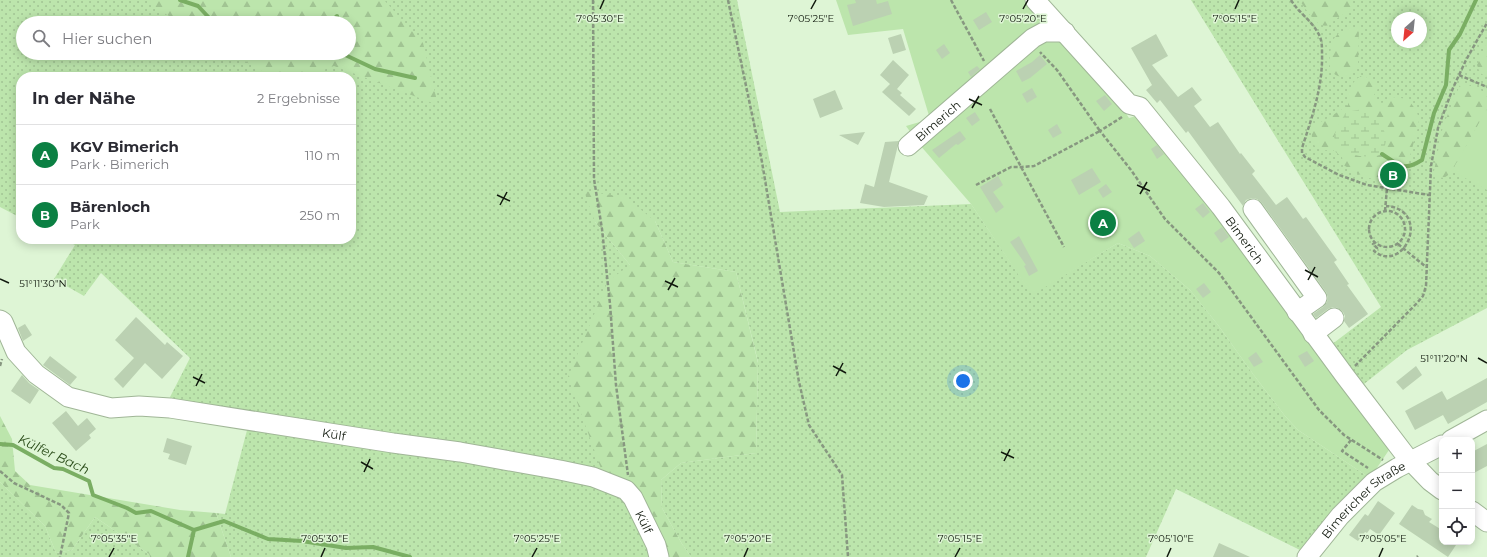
<!DOCTYPE html>
<html lang="de">
<head>
<meta charset="utf-8">
<style>
	:root { --surface:#fff; --page:#f7f7f7; --text:#2b2b33; --muted:#7c7c81; --line:#e1e1e2; --accent:#0b8043 }
	body { margin:0; font-family:Montserrat,sans-serif; background:var(--page); color:var(--text) }
	.controls { position:absolute; right:12px; bottom:12px; display:grid; overflow:hidden; border-radius:8px; box-shadow:0 2px 10px #0003 }
	.controls button { width:36px; height:36px; display:grid; place-items:center; padding:0; border:0; border-bottom:1px solid var(--line); background:var(--surface); color:var(--text); font:20px sans-serif }
	.compass { position:absolute; left:1391px; top:12px; width:36px; height:36px; border-radius:50%; background:var(--surface); box-shadow:0 2px 10px #0003; rotate:207deg }
	.you { position:absolute; left:963px; top:381px; width:14px; height:14px; margin:-10px; border:3px solid #fff; border-radius:50%; background:#1a73e8; box-shadow:0 0 0 6px #1a73e833 }
	.badge { display:grid; place-items:center; width:26px; height:26px; border-radius:50%; background:var(--accent); color:#fff; font-size:13px; font-weight:700 }
	.pin { position:absolute; translate:-50% -50%; border:2px solid #fff; box-shadow:0 1px 4px #0006 }
	.list { margin:0; padding:0; list-style:none }
	h2 { display:flex; justify-content:space-between; align-items:center; height:52px; margin:0; padding:0 16px; font-size:17px }
	h2 small { font-size:13px; font-weight:400; color:var(--muted) }
	.list li { display:grid; grid-template-columns:26px 1fr auto; gap:12px; align-items:center; box-sizing:border-box; height:60px; padding:0 16px; border-top:1px solid var(--line) }
	.list b { display:block; font-size:15px; white-space:nowrap }
	.list p { margin:0; font-size:13px; white-space:nowrap; color:var(--muted) }
	.list em { font-size:13px; font-style:normal; color:var(--muted) }
	.icon { flex:none; width:22px; height:22px; fill:none; stroke:currentColor; stroke-width:2; stroke-linecap:round; stroke-linejoin:round }
	.map { position:relative; flex:none; width:1487px; height:557px; overflow:hidden }
	.search { position:absolute; background:var(--surface); box-shadow:0 2px 10px #0003; left:16px; top:16px; width:340px; height:44px; display:flex; align-items:center; gap:10px; box-sizing:border-box; padding:0 14px; border-radius:22px; color:var(--muted); font-size:15px }
	.panel { position:absolute; background:var(--surface); box-shadow:0 2px 10px #0003; left:16px; top:72px; width:340px; height:172px; border-radius:16px }
	.map>svg:first-child { display:block }
	.grass { fill:url(#grass-dots); fill-rule:evenodd }
	.forest { fill:url(#forest-firs) }
	.wetland { fill:url(#wetland-marsh) }
	.garden { fill:#bce5ac }
	.lines { fill:none; stroke-linecap:round; stroke-linejoin:round }
	.stream { stroke:#7aae63; stroke-width:4 }
	.building { fill:#bbd1b2 }
	.minor-casing { stroke:#a0b697; stroke-width:21 }
	.path { stroke:#879780; stroke-width:2.5; stroke-dasharray:4 2; stroke-linecap:butt }
	.minor { stroke:#fff; stroke-width:19 }
	.ticks { fill:none; stroke:#11190e; stroke-width:1.5 }
	.labels { text-anchor:middle; dominant-baseline:central; stroke-width:3; stroke-linejoin:round; paint-order:stroke }
	.street-label { font-size:12px; fill:#11190e; stroke:#def5d5 }
	.water-label { font-size:13px; font-style:italic; fill:#2a4c19; stroke:#def5d5 }
	.ticks-label { font-size:10px; text-anchor:middle; fill:#11190e; stroke:#def5d5; stroke-width:3; stroke-linejoin:round; paint-order:stroke }
</style>
</head>
<body>
<div class="map">
<svg width="1487" height="557" viewBox="0 0 1487 557">
	<defs>
		<pattern id="grass-dots" width="8" height="8" patternUnits="userSpaceOnUse"><rect width="8" height="8" fill="#bce5ac"/><path d="M2 2h.1M6 6h.1" fill="none" stroke="#a1c493" stroke-width="1.8" stroke-linecap="round"/></pattern>
		<pattern id="forest-firs" width="22" height="20" patternUnits="userSpaceOnUse"><rect width="22" height="20" fill="#bce5ac"/><path d="M5 1l3.5 6h-7zM16 11l3.5 6h-7z" fill="#a1c493"/></pattern>
		<pattern id="wetland-marsh" width="20" height="14" patternUnits="userSpaceOnUse"><rect width="20" height="14" fill="#bce5ac"/><path d="M1 5h8M5 5V1M11 12h8M15 12V8" fill="none" stroke="#a1c493"/></pattern>
	</defs>
	<rect width="100%" height="100%" fill="#def5d5"/>
	<path class="grass" d="M0 0H737L780 212 971 204 1032 294 1118 243 1150 256 1190 290 1218 325 1253 374 1285 416 1298 430 1370 478 1300 550 1176 489 1146 557H691L682 544 662 508 661 480 681 463 756 453 758 362 736 272 673 262 655 221 595 222 630 265 627 503 655 557H231L216 513 225 514 251 415 177 404 170 397 190 358 101 273 84 296 54 279 75 245 63 239H351V77H21V218L0 207ZM23 23H349V53H23Z
		M1191 0H1487V308L1407 350 1364 384 1331 345 1381 307ZM1397 18H1421V42H1397Z
		M0 482 45 526 56 553 72 550 95 517 149 554 150 557H0Z"/>
	<path class="forest" d="M148 0H384L423 43 438 105 334 66 305 77H272L231 53H349V23H181L147 3Z
		M1299 0H1353V6C1349 12 1345 13 1339 17 1335 19 1332 23 1329 25 1317 30 1306 8 1299 0Z
		M1351 28H1359L1358 68 1348 77C1332 78 1328 70 1330 55 1331 47 1331 41 1337 35 1340 31 1347 30 1351 28Z
		M1487 41V77L1480 73 1477 65Z
		M1361 76 1366 77 1380 85 1374 95 1376 101 1382 103 1392 97 1408 99C1415 109 1421 115 1418 127L1404 178C1395 183 1376 181 1366 177 1358 175 1351 169 1343 165L1342 157 1333 150C1324 150 1316 152 1313 142 1308 126 1319 123 1330 117 1336 113 1342 109 1348 105 1348 93 1350 82 1361 76Z
		M1462 84H1466L1487 93V109L1452 171C1447 177 1442 181 1435 174L1434 171 1443 126 1460 85Z
		M584 191 625 197 655 221 673 262 736 272 758 363 756 453 681 463 661 480 662 508 682 544 691 557H655L627 503 609 491 568 377 608 281 630 265 595 222Z
		M0 416 12 439 15 471 30 485 180 510 216 513 231 557H150L149 554 95 517 72 550 56 553 45 526 0 482Z"/>
	<path class="wetland" d="M1363 109C1377 118 1382 123 1387 139L1382 154C1366 161 1339 154 1334 137L1337 128 1346 112Z"/>
	<path class="garden" d="M836 0H1026L1125 112 1129 118 1136 116 1147 122 1389 450 1370 478 1298 430 1285 416 1253 374 1218 325 1190 290 1150 256 1118 243 1032 295 971 204 919 144 906 126 930 119 903 29 848 35Z
		M1487 109V190L1452 171Z"/>
	<g class="lines">
		<path class="stream" d="M180 0 198 6 214 23
			M330 23 337 16
			M267 53 271 54 274 53
			M341 53 375 69 415 78
			M1382 154C1399 165 1403 172 1422 160L1434 113 1446 85 1449 50 1460 34 1476 0
			M0 444 13 445 54 468 63 469 89 481 93 495 127 508 136 513 151 511 194 530 224 521 268 539 302 541 346 548 373 547 410 557
			M188 557 194 530"/>
	</g>
	<path class="building" d="M855 0H876L877 4 888 1 892 14 853 26 847 5 856 3Z
		M986 12 992 22 979 30 973 20Z
		M901 34 906 50 893 54 888 38Z
		M1156 34 1168 56 1152 65 1178 97 1192 87 1202 100 1194 106 1210 127 1218 122 1240 154 1241 153 1255 171 1252 174 1276 205 1287 197 1303 219 1306 217 1337 260 1334 262 1349 284 1347 285 1368 314 1349 328 1344 321 1345 316 1343 312 1338 308 1333 307 1328 309 1316 318 1313 314 1323 307 1327 302 1328 297 1326 292 1262 203 1257 199 1252 198 1246 200 1243 206 1188 131 1186 133 1160 100 1157 103 1146 90 1152 85 1131 48Z
		M944 44 950 53 942 59 936 50Z
		M1040 55 1047 64 1030 78 1022 82 1016 71 1032 62Z
		M893 60 909 75 897 89 902 93 900 95 916 109 909 116 882 92 890 84 880 75Z
		M977 66 980 69 971 77 968 72Z
		M1032 88 1037 97 1027 103 1022 94Z
		M835 90 843 109 820 118 813 99Z
		M1105 95 1112 104 1104 111 1096 101Z
		M975 112 980 120 972 126 966 118Z
		M1057 124 1062 133 1053 138 1048 130Z
		M960 131 966 139 958 145 956 144 939 158 932 150Z
		M865 132 858 145 839 135Z
		M899 141 889 182 928 196 924 205 884 207 860 203 865 184 874 187 885 142Z
		M1157 145 1164 154 1157 159 1151 149Z
		M1092 168 1101 182 1079 195 1071 180Z
		M998 176 1003 185 993 192 1004 207 996 213 980 187Z
		M1106 184 1112 192 1103 198 1098 190Z
		M1203 203 1210 212 1203 218 1195 209Z
		M1222 227 1229 237 1221 243 1214 233Z
		M1139 231 1145 241 1134 248 1128 239Z
		M1019 236 1038 271 1029 276 1024 266 1026 265 1010 242Z
		M1204 283 1211 292 1203 298 1196 289Z
		M136 317 165 345 167 342 183 356 162 379 145 363 123 388 114 379 134 358 115 340Z
		M25 324 32 335 23 341 18 328Z
		M1307 351 1314 361 1305 367 1298 356Z
		M1256 352 1263 362 1254 367 1248 358Z
		M50 356 77 377 70 385 43 365Z
		M1416 366 1422 375 1403 390 1396 382Z
		M22 375 29 383 39 390 30 404 11 391Z
		M1487 378V402L1448 424 1443 415 1415 430 1405 411 1442 391 1447 400Z
		M66 411 78 426 87 418 96 429 89 435 91 438 76 451 52 423Z
		M167 438 192 446 186 465 168 459 170 454 163 452Z
		M1487 444V466L1472 474V452Z
		M1378 501 1395 513 1379 535 1370 529 1367 533 1365 532 1358 541 1349 535 1365 514 1368 516Z
		M1412 505 1418 509 1423 510 1425 515 1432 519 1429 522 1442 530V542H1458L1448 557 1399 524Z
		M1219 543 1250 557H1213Z"/>
	<g class="lines">
		<g class="minor-casing">
			<g id="minor">
				<path id="s1" d="M1035 0 1129 104 1140 107 1221 207 1345 376 1406 456 1430 481 1442 490"/>
				<path id="s2" d="M908 146 1033 38 1044 32H1065"/>
				<path d="M1253 209 1317 298 1297 312"/>
				<path id="s3" d="M0 320 3 322 16 352 36 374 68 397 111 408 139 406 170 408 393 443 460 452 560 470 593 477 626 490 633 498 656 545 659 557"/>
				<path d="M1313 334 1334 318"/>
				<path d="M1451 440 1487 420"/>
				<path d="M1472 511 1487 522"/>
				<path id="s4" d="M1307 557 1340 516 1374 482 1397 468 1442 445"/>
			</g>
		</g>
		<path class="path" d="M593 0 594 179 602 229 610 304 616 385 628 475
			M728 0 762 162 799 382 809 425 842 475 848 557
			M951 0 984 61
			M1291 0C1298 12 1311 20 1318 33 1322 39 1322 46 1322 53 1323 87 1312 117 1302 148V153L1305 157 1339 175 1367 185 1429 195
			M1459 75 1487 87
			M990 109 1064 247
			M1122 117 1100 131 1131 170 1165 219 1219 273 1319 410 1344 435 1383 460
			M976 185 1011 167H1022L1034 166 1100 131 1057 70 1040 52
			M1385 211 1387 188
			M1369 229a18 18 0 1 1 36 0a18 18 0 1 1-36 0Z
			M1376 242 1373 244 1377 248 1374 251C1398 271 1424 230 1403 212 1398 208 1392 206 1386 206
			M1398 244 1426 267
			M0 366 2 359
			M1355 366 1417 303 1423 296 1426 286 1431 166 1438 128 1453 88 1466 60 1487 23
			M1351 440 1342 451 1368 468
			M0 471 14 483 61 505 69 513 60 557
			M1417 557 1418 556"/>
		<use href="#minor" class="minor"/>
	</g>
	<path class="ticks" d="M600 9 604 0M811 9 816 0M1023 9 1028 0M1235 9 1239 0M969 99 982 105M972 108 979 96M1137 185 1150 191M1140 194 1147 182M497 195 510 201M500 205 507 192M1305 270 1318 277M0 279 9 283M1308 280 1315 267M665 281 678 287M668 290 675 278M1478 358 1487 363M833 366 846 373M836 376 843 363M193 377 205 383M196 386 202 374M1001 452 1014 458M1004 461 1010 449M361 462 373 469M364 472 370 459M109 557 114 548M321 557 325 548M532 557 537 548M744 557 748 548M955 557 960 548M1167 557 1171 548M1379 557 1383 548"/>
	<g class="labels">
		<g class="street-label">
			<text stroke="none"><textPath href="#s2" startOffset="39">Bimerich</textPath></text>
			<text stroke="none"><textPath href="#s1" startOffset="321">Bimerich</textPath></text>
			<text stroke="none"><textPath href="#s3" startOffset="375">Külf</textPath></text>
			<text stroke="none"><textPath href="#s4" startOffset="81">Bimericher Straße</textPath></text>
			<text stroke="none"><textPath href="#s3" startOffset="710">Külf</textPath></text>
		</g>
		<g class="water-label">
			<text transform="translate(54 454) rotate(25)">Külfer Bach</text>
		</g>
	</g>
	<g class="ticks-label">
		<text x="600" y="22">7°05'30"E</text>
		<text x="811" y="22">7°05'25"E</text>
		<text x="1023" y="22">7°05'20"E</text>
		<text x="1235" y="22">7°05'15"E</text>
		<text x="43" y="287">51°11'30"N</text>
		<text x="1444" y="362">51°11'20"N</text>
		<text x="114" y="542">7°05'35"E</text>
		<text x="325" y="542">7°05'30"E</text>
		<text x="537" y="542">7°05'25"E</text>
		<text x="748" y="542">7°05'20"E</text>
		<text x="960" y="542">7°05'15"E</text>
		<text x="1171" y="542">7°05'10"E</text>
		<text x="1383" y="542">7°05'05"E</text>
	</g>
</svg>
<div class="controls">
<button>+</button>
<button>−</button>
<button><svg class="icon" aria-label="locate" viewBox="0 0 24 24"><circle cx="12" cy="12" r="6"/><path d="M12 2v4M12 18v4M2 12h4M18 12h4"/></svg></button>
</div>
<svg class="compass" viewBox="-18 -18 36 36"><path d="M0-13l5 13h-10z" fill="#e53935"/><path d="M0 13l5-13h-10z" fill="#7c7c81"/></svg>
<div class="you"></div>
<div class="pin badge" style="left:1103px;top:223px">A</div>
<div class="pin badge" style="left:1393px;top:175px">B</div>
<div class="search"><svg class="icon" aria-label="search" viewBox="0 0 24 24"><circle cx="10" cy="10" r="6"/><path d="M15 15l6 6"/></svg>Hier suchen</div>
<section class="panel">
<h2>In der Nähe<small>2 Ergebnisse</small></h2>
<ul class="list">
<li><span class="badge">A</span><div><b>KGV Bimerich</b><p>Park · Bimerich</p></div><em>110 m</em></li>
<li><span class="badge">B</span><div><b>Bärenloch</b><p>Park</p></div><em>250 m</em></li>
</ul>
</section>
</div>
</body>
</html>
